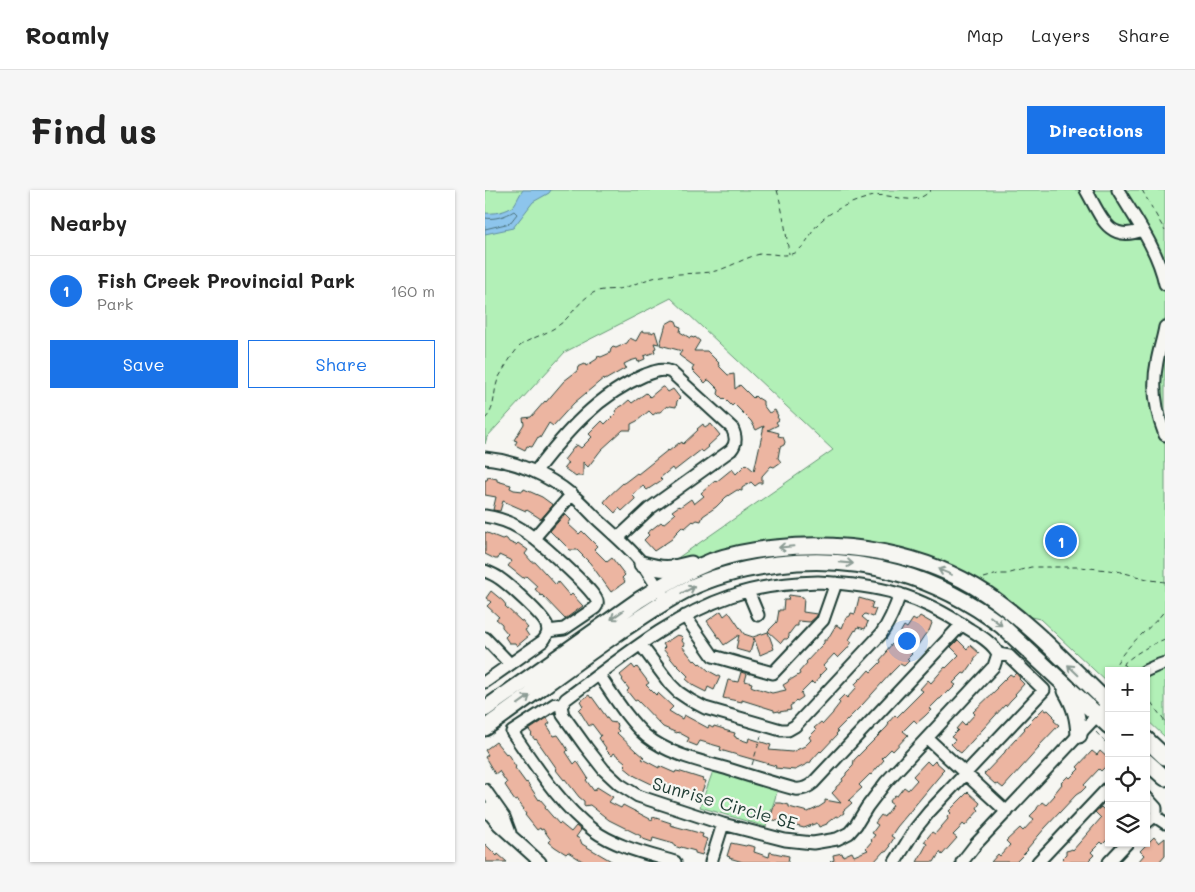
<!DOCTYPE html>
<html lang="en">
<head>
<meta charset="utf-8">
<style>
	:root { --surface:#fff; --page:#f6f6f6; --text:#222; --muted:#767676; --line:#e0e0e0; --accent:#1a73e8 }
	body { margin:0; font-family:Mali,sans-serif; background:var(--page); color:var(--text) }
	.controls { position:absolute; right:15px; bottom:15px; display:grid; overflow:hidden; border-radius:0px; box-shadow:0 1px 4px #0004 }
	.controls button { width:45px; height:45px; display:grid; place-items:center; padding:0; border:0; border-bottom:1px solid var(--line); background:var(--surface); color:var(--text); font:25px sans-serif }
	.you { position:absolute; left:421px; top:450px; width:18px; height:18px; margin:-12px; border:4px solid #fff; border-radius:50%; background:#1a73e8; box-shadow:0 0 0 8px #1a73e833 }
	.badge { display:grid; place-items:center; width:32px; height:32px; border-radius:50%; background:var(--accent); color:#fff; font-size:16px; font-weight:700 }
	.pin { position:absolute; translate:-50% -50%; border:2px solid #fff; box-shadow:0 1px 5px #0006 }
	.list { margin:0; padding:0; list-style:none }
	h2 { display:flex; justify-content:space-between; align-items:center; height:65px; margin:0; padding:0 20px; font-size:21px }
	h2 small { font-size:16px; font-weight:400; color:var(--muted) }
	.list li { display:grid; grid-template-columns:32px 1fr auto; gap:15px; align-items:center; box-sizing:border-box; height:70px; padding:0 20px; border-top:1px solid var(--line) }
	.list b { display:block; font-size:19px; white-space:nowrap }
	.list p { margin:0; font-size:16px; white-space:nowrap; color:var(--muted) }
	.list em { font-size:16px; font-style:normal; color:var(--muted) }
	.actions { display:flex; gap:10px; padding:15px 20px }
	.actions a { flex:1; padding:11px 0; border:1px solid var(--accent); border-radius:0px; text-align:center; font-size:18px; color:var(--accent) }
	.actions .main { background:var(--accent); color:#fff }
	.icon { flex:none; width:28px; height:28px; fill:none; stroke:currentColor; stroke-width:2; stroke-linecap:round; stroke-linejoin:round }
	.map { position:relative; flex:none; width:680px; height:672px; overflow:hidden; border-radius:0px }
	header { display:flex; align-items:center; gap:30px; box-sizing:border-box; height:70px; padding:0 25px; background:var(--surface); border-bottom:1px solid var(--line) }
	header strong { font-size:24px }
	nav { display:flex; gap:28px; margin-inline-start:auto; font-size:18px }
	.intro { display:flex; align-items:center; justify-content:space-between; box-sizing:border-box; height:120px; padding:0 30px }
	h1 { margin:0; font-size:35px }
	.button { padding:12px 22px; border-radius:0px; background:var(--accent); color:#fff; font-size:18px; font-weight:700 }
	main { display:flex; gap:30px; padding:0 30px }
	aside { flex:1; background:var(--surface); border-radius:0px; box-shadow:0 1px 4px #0004 }
	.map>svg:first-child { display:block }
	.green { fill:#b2f0b7; stroke:#689676 }
	.water { fill:#8dc5ec; stroke:#618fa2 }
	.lines { fill:none; stroke-linecap:round; stroke-linejoin:round }
	.shore { stroke:#4b737e; stroke-width:1 }
	.building { fill:#ecb5a1; stroke:#1f3d34 }
	.minor-casing { stroke:#1f3d34; stroke-width:15 }
	.major-casing { stroke:#1f3d34; stroke-width:19 }
	.path { stroke:#1f3d34; stroke-width:1; stroke-dasharray:5 4; stroke-linecap:butt }
	.minor { stroke:#f6f6f2; stroke-width:11 }
	.major { stroke:#f6f6f2; stroke-width:15 }
	.oneway { stroke:#8a9a93 }
	.labels { text-anchor:middle; dominant-baseline:central; stroke-width:4.5; stroke-linejoin:round; paint-order:stroke }
	.street-label { font-size:18px; fill:#1f3d34; stroke:#f6f6f2 }
</style>
</head>
<body>
<header>
<strong>Roamly</strong>
<nav><a>Map</a><a>Layers</a><a>Share</a></nav>
</header>
<div class="intro"><h1>Find us</h1><a class="button">Directions</a></div>
<main>
<aside>
<h2>Nearby<small></small></h2>
<ul class="list">
<li><span class="badge">1</span><div><b>Fish Creek Provincial Park</b><p>Park</p></div><em>160 m</em></li>
</ul>
<div class="actions"><a class="main">Save</a><a>Share</a></div>
</aside>
<div class="map">
<svg width="680" height="672" viewBox="0 0 680 672">
	<rect width="100%" height="100%" fill="#f6f6f2"/>
	<filter id="ink" filterUnits="userSpaceOnUse"><feTurbulence type="fractalNoise" baseFrequency=".02" numOctaves="2"/><feDisplacementMap in="SourceGraphic" scale="10" xChannelSelector="R" yChannelSelector="G"/><feConvolveMatrix kernelMatrix="1 2 1 2 8 2 1 2 1" color-interpolation-filters="sRGB"/></filter>
	<g filter="url(#ink)">
		<path class="green" d="M0 0H680V547L661 529V481H624V494L555 429 541 426 434 364 390 353 360 349 330 348 292 350 253 357 184 374 348 260 186 108 80 162 2 247 0 254Z
			M228 581 293 599 281 637 215 617Z"/>
		<path class="water" d="M38 0H66L64 3 48 12 28 38 0 44V23C7 24 23 22 29 15 32 11 34 5 38 0Z"/>
		<g class="lines">
			<path class="shore" d="M0 28C9 30 21 26 29 21L32 24 25 33 0 39"/>
		</g>
		<path class="building" d="M188 130 191 131 193 136 196 137 195 142 205 148 206 147 209 148 210 147 215 151 209 161H222L234 173 233 174 235 177 243 185 249 184 250 199 255 195 268 208 270 206 273 209V208L278 211V215L284 223 290 220 293 226 292 227 294 230 291 232 293 235 283 240 294 243 293 246 298 247 300 252 299 255 295 257 293 268 296 272 289 277 286 276 277 286V293H274L270 296 266 292 257 298V301L252 300 241 307 231 317 218 326 216 331 212 330 209 332 208 331 200 338 197 337 190 344 187 349 169 361 159 350 164 345 162 343 176 332 178 334 190 324 187 321 194 316 195 317 206 309 209 314 219 306 216 303 230 291 231 292 247 279 251 284 261 274 269 281 279 236 271 240 266 231 249 214 247 216 239 208 238 209 233 204 234 200 225 191 223 190 220 193 207 180 209 176 195 166 194 165 197 161 175 155 181 134Z
			M158 141 160 142H167V143L170 141 174 154 169 153 171 158 169 159 170 162 159 166 160 169 153 172 152 169 145 171 139 174 141 178 120 190 119 188 89 213 68 236 64 233 55 248 53 247 47 257 42 256 40 260 30 255 32 251 29 250 39 234 38 228 46 227 60 211 61 212 79 191 92 181 93 177 100 174 101 176 112 169 113 166 116 167 125 163 126 159 128 157 131 158 142 153 145 148 151 151 156 142Z
			M177 197H179L183 202 188 199 195 208 192 211 191 217 185 216 183 217 182 216 175 222H172L168 225 164 221 152 231 146 234V240H138L116 260 103 277 98 272V286H92L91 287 79 278 83 273 79 270 90 256 92 255 96 258 107 247 104 244 117 231 120 234 131 223 130 221 136 216H137L144 210 147 213 161 203 165 207Z
			M218 234 220 238 226 234 235 245 223 256 224 257 218 262 216 260 189 281 187 278 175 288 177 290 162 300 158 296 147 305 150 308V309L137 321 134 318 130 323 119 312 123 307 138 293H139L152 283 153 284 183 260 184 261 194 253V254L197 252 198 254 213 240 212 239Z
			M3 287 12 289V291L26 295 25 298 29 300 38 301 39 299 57 307 68 315 56 329 42 320 41 321 18 311 15 321 8 320 11 307 0 305V290H2Z
			M80 324 86 330 83 334 94 344 97 341 112 356 109 359 122 372 127 368 140 385 137 388 140 392 126 402 105 373 92 360H85L72 347H71L65 341Z
			M0 342 17 349 20 348 22 349 24 352 31 355 33 353 43 360 40 364 47 372H50L71 395 73 392 85 406 87 404 98 416 80 429 57 405 56 406 50 399 53 397 41 386 38 388 23 376 27 371 14 365 13 369H10L0 364Z
			M6 401 18 411 21 415 20 416 36 431H37L43 438 40 440 44 446 32 456 30 453H24L20 447 23 444 17 437V434L11 429 14 427 2 416 6 412 1 408Z
			M304 405 318 407V408H319L318 422 332 424V426L325 432 313 431V436H310L304 444V447L302 449H299L296 453 283 441 292 432 294 420H298L299 410H303Z
			M374 408 388 412 386 418 391 419 388 427 380 424 377 427 383 432 380 439 373 437 371 441 370 440 364 450 367 452 362 459 353 468 349 464 338 476 341 479 334 486 335 487 329 494 327 492 316 503 318 507 305 516 306 520 294 522V521L289 522V520L257 510V512L238 508 243 490 253 492 256 482 262 484 260 491 267 493 266 496 268 497 287 503 301 500 298 495 303 492 304 489H307L315 484 314 482 322 473 321 472 336 456 339 453V450H342L351 435 357 438 361 428 365 426 366 423 370 424Z
			M236 421 239 426 244 422 259 444 268 447 283 442 289 459 275 465 269 448 265 463 254 460 251 459 254 445 239 455 222 431Z
			M435 426 447 433 444 441H443L439 446 433 455 430 456 426 463 427 464 422 469 424 471 419 476 415 474 407 482 378 514 351 541 353 542 351 544 352 545 336 562 335 561 326 571V572L310 580 290 578 291 576 235 560 236 557 215 551 212 556 202 552 204 548 193 542 192 543 178 537 152 510 150 511 142 501 144 499 137 490 138 489 135 485 147 475 150 479 152 477 164 493 161 495 171 505 173 503 188 517 184 521 197 529 199 525 223 538 224 536 228 538 229 536 239 539V540L250 543 249 546 251 547V548L263 552 264 548 286 555 284 560 307 562 320 556 326 550 324 547 331 540 329 538 336 532 338 534 348 523V522L355 513 353 511 359 505 362 508 372 497 370 494 376 488V489L384 480 386 482 396 472 395 470 402 462 401 461 407 454 411 458 420 449 418 448 419 445 415 443 419 436 422 438 428 429 431 431Z
			M192 445 196 446 198 448 197 451 200 455 197 456 209 471 210 470 214 474 215 473 224 481 235 487 229 500 223 497 221 502 209 496 201 489 203 486 191 474V475L178 459 180 457 178 454Z
			M473 450 482 459 485 455 494 463 489 469 490 470 480 484 478 483 468 493 471 495 464 502 463 501 455 509H454L444 519 446 520 440 526 432 533 429 530 418 541 423 545 408 561 406 559 397 568 399 570 386 585 385 584 374 595 377 598 364 610 367 613 358 621 359 623 353 627 351 626 342 633V634L334 637 332 633 319 638 285 629 290 613H296L304 615V617L323 622 334 617 340 613V610L356 613 347 603 351 599V597L358 591 357 589 361 585V583L368 576 369 570 402 537 404 534 403 533 410 525 412 527 438 501 435 499 443 490 446 493 460 477 461 478 474 465 466 457Z
			M531 483 535 488 534 489 539 494 530 504 531 505 525 511 521 516 520 515 476 563 473 561 466 554 470 550 466 547 473 540 471 539 477 532 480 535 490 524 488 522 512 499 511 498 525 484 528 486Z
			M104 505 106 508 107 507 125 532 131 533 133 535 132 539 134 541 132 543 152 562V561L159 567 157 569 174 578V576L190 583 191 581 196 582 218 589 217 590 221 591 216 604 211 603 209 607 191 602 192 598 179 593 178 595 176 594 175 598 150 586 139 577 141 575 139 573 140 572 129 563 127 566 120 559 121 558 114 548 116 546 107 534 104 536 94 520 98 516 95 511Z
			M559 518 561 521 563 520 569 526 568 527 570 529 569 531 574 535 553 557 554 558 518 598 513 594 511 595 499 584 520 562V561L540 539 539 538Z
			M62 528 65 533 62 535 69 546 73 545 78 552 83 560 81 562 89 574 92 571 103 588 101 590 109 601 112 597 128 607 124 612 136 618 138 615 167 630 168 627 186 633 185 635 218 644 217 647 222 649 217 665 210 663V661L196 657 195 658 189 656V654L168 648 167 652 155 648 156 646 124 630 105 615 99 616V611L94 607 80 589 79 590 71 580 72 579 51 549 50 550 46 545 47 544 44 540Z
			M11 552 21 564 22 563 31 577 30 578 41 593 42 592 54 610 55 609 61 616 60 618 74 634 75 633 86 642 91 636 96 640 91 647 95 649 97 654 128 672H99L83 662 81 664 70 657 64 652 66 650 58 639 56 640 55 638 52 640 40 625 41 624 38 620 39 619 32 610 30 611 25 604H26L20 595 22 593 14 581 10 584 0 567 3 565 0 560Z
			M607 561 612 565 615 561 624 569V581L620 577 616 581 614 579 599 595 601 597 596 602 594 603 591 605 560 638 542 659 543 660 531 672H506L513 664 515 666 525 655 521 651 535 638 538 641 549 629 545 626 552 619V618L557 612 561 615 570 605 569 604 577 594 576 593 583 586 585 588 594 579 592 577Z
			M442 571 446 575 450 571 459 579 456 582 457 583 412 637 406 646 409 648 404 656 405 657 401 662 399 661 389 672H345L349 670 348 665 357 663 358 666 367 662 369 666 383 660 381 658 387 651 386 650 390 645 387 643 393 635 390 633 396 625 399 627 400 625H401L408 615 404 612 410 605 412 606 419 597 423 600 432 590 428 586Z
			M483 602 495 613 492 618 494 620 480 636 478 634 474 639 468 645 472 648 457 665 455 662 449 672H432L442 654 439 652 447 642 450 644 463 629 462 627 466 623 464 621Z
			M616 617 624 625V648L618 654 616 652 606 662 609 665 602 672H575L579 668 578 667 581 664V661L585 660 587 659 588 660 616 628 610 622Z
			M669 647 674 653 680 648V665L674 672H653L659 665 655 661Z
			M246 653 261 656 262 655 270 657 269 662 284 667 285 662 304 666 303 672H258L244 668 245 667 242 666Z
			M0 654 12 666 13 664 22 672H0Z"/>
		<g class="lines">
			<g class="minor-casing">
				<path id="minor" d="M601 0C615 24 623 54 657 40
					M633 0C651 30 673 60 680 94
					M680 137C678 149 674 160 672 172 667 196 671 222 680 245
					M0 268C31 271 63 285 87 305 96 312 104 321 112 329 127 343 143 356 156 372 163 382 170 394 177 404
					M50 282C80 243 114 204 160 185 169 182 176 178 186 182L247 238C251 246 252 253 246 260L164 319 133 348
					M0 326C13 328 25 332 36 339 50 347 107 398 112 411 113 415 112 415 110 418L79 439 63 441
					M49 348 87 304
					M0 381C5 383 10 385 14 388 23 394 60 427 62 436 64 442 62 446 58 451L0 492
					M333 392C394 395 433 404 484 439 494 445 508 453 513 464L509 476 401 592 382 617 371 635 364 643 352 649 328 653 300 650 238 634 153 606 134 594 119 580 101 557 78 525 76 516 81 509C133 471 184 427 246 406 274 396 303 393 333 392Z
					M263 401 273 425
					M200 426 228 466 288 483 338 430 351 393
					M0 448 25 474
					M156 455 185 494 193 502 205 510 220 518 296 540H303L310 536 396 444C405 431 410 419 415 404
					M660 481 671 476 680 473
					M114 485C128 505 143 530 161 546 185 565 215 571 243 579 265 586 288 593 310 599 317 600 322 598 328 593L477 434
					M76 516 70 514 27 542C51 576 74 614 108 640 131 657 163 664 190 672
					M442 548 522 622
					M0 600 19 627 25 643
					M661 607 671 618V627
					M0 618 14 635 55 672
					M661 633 667 628 671 627 680 633
					M226 672 238 634
					M410 672 431 638 444 622 559 500 524 466 513 464
					M477 672 491 654 618 519
					M553 672 624 597
					M624 672 642 653"/>
			</g>
			<g class="major-casing">
				<path id="major" d="M157 374C178 380 184 380 206 374
					M581 501C590 516 593 527 594 545
					M0 519 154 410C177 395 202 381 227 371 247 364 269 360 290 358 361 350 440 363 500 403 546 434 584 476 624 514
					M0 538C45 506 89 473 135 441 157 427 179 411 203 399 231 385 262 378 293 374 375 364 452 386 517 436L624 536
					M661 549 680 567
					M661 571 680 588"/>
			</g>
			<path class="path" d="M292 0C298 21 301 42 304 64
				M657 0 680 41
				M0 229C12 217 7 202 14 187 20 177 27 164 35 156 43 149 56 146 66 140 70 138 74 135 78 132 88 123 95 110 108 103 117 98 127 101 137 98 144 97 151 93 158 91 164 89 171 87 177 86 193 83 209 84 226 82 243 79 258 68 275 64 287 62 297 68 309 63 320 58 325 44 332 35 345 20 367 12 385 7 407 0 427 20 446 0
				M499 388 513 384H522L546 377H595L632 381 666 390 680 392
				M638 474 644 481
				M628 481C638 455 665 441 680 420
				M631 481C644 467 662 456 680 449
				M620 495 624 489
				M661 505 680 532
				M611 542 624 556
				M267 575 276 546"/>
			<use href="#minor" class="minor"/>
			<use href="#major" class="major"/>
		</g>
		<defs><path id="oneway-shaft" d="M-6 0H5M1.5-3L5.5 0L1.5 3" fill="none" stroke-width="1.6" stroke-linecap="round" stroke-linejoin="round" transform="scale(1.25)"/></defs>
		<g class="oneway">
			<use href="#oneway-shaft" transform="translate(301 357) rotate(175)"/>
			<use href="#oneway-shaft" transform="translate(361 373) rotate(5)"/>
			<use href="#oneway-shaft" transform="translate(460 382) rotate(-158)"/>
			<use href="#oneway-shaft" transform="translate(203 400) rotate(-26)"/>
			<use href="#oneway-shaft" transform="translate(132 425) rotate(145)"/>
			<use href="#oneway-shaft" transform="translate(511 431) rotate(38)"/>
			<use href="#oneway-shaft" transform="translate(588 480) rotate(-136)"/>
			<use href="#oneway-shaft" transform="translate(39 510) rotate(-36)"/>
		</g>
	</g>
	<g class="labels">
		<g class="street-label">
			<text transform="translate(240 613) rotate(16)">Sunrise Circle SE</text>
		</g>
	</g>
</svg>
<div class="controls">
<button>+</button>
<button>−</button>
<button><svg class="icon" aria-label="locate" viewBox="0 0 24 24"><circle cx="12" cy="12" r="6"/><path d="M12 2v4M12 18v4M2 12h4M18 12h4"/></svg></button>
<button><svg class="icon" aria-label="layers" viewBox="0 0 24 24"><path d="M12 4l9 5-9 5-9-5zM3 14l9 5 9-5"/></svg></button>
</div>
<div class="you"></div>
<div class="pin badge" style="left:576px;top:351px">1</div>
</div>
</main>
</body>
</html>
